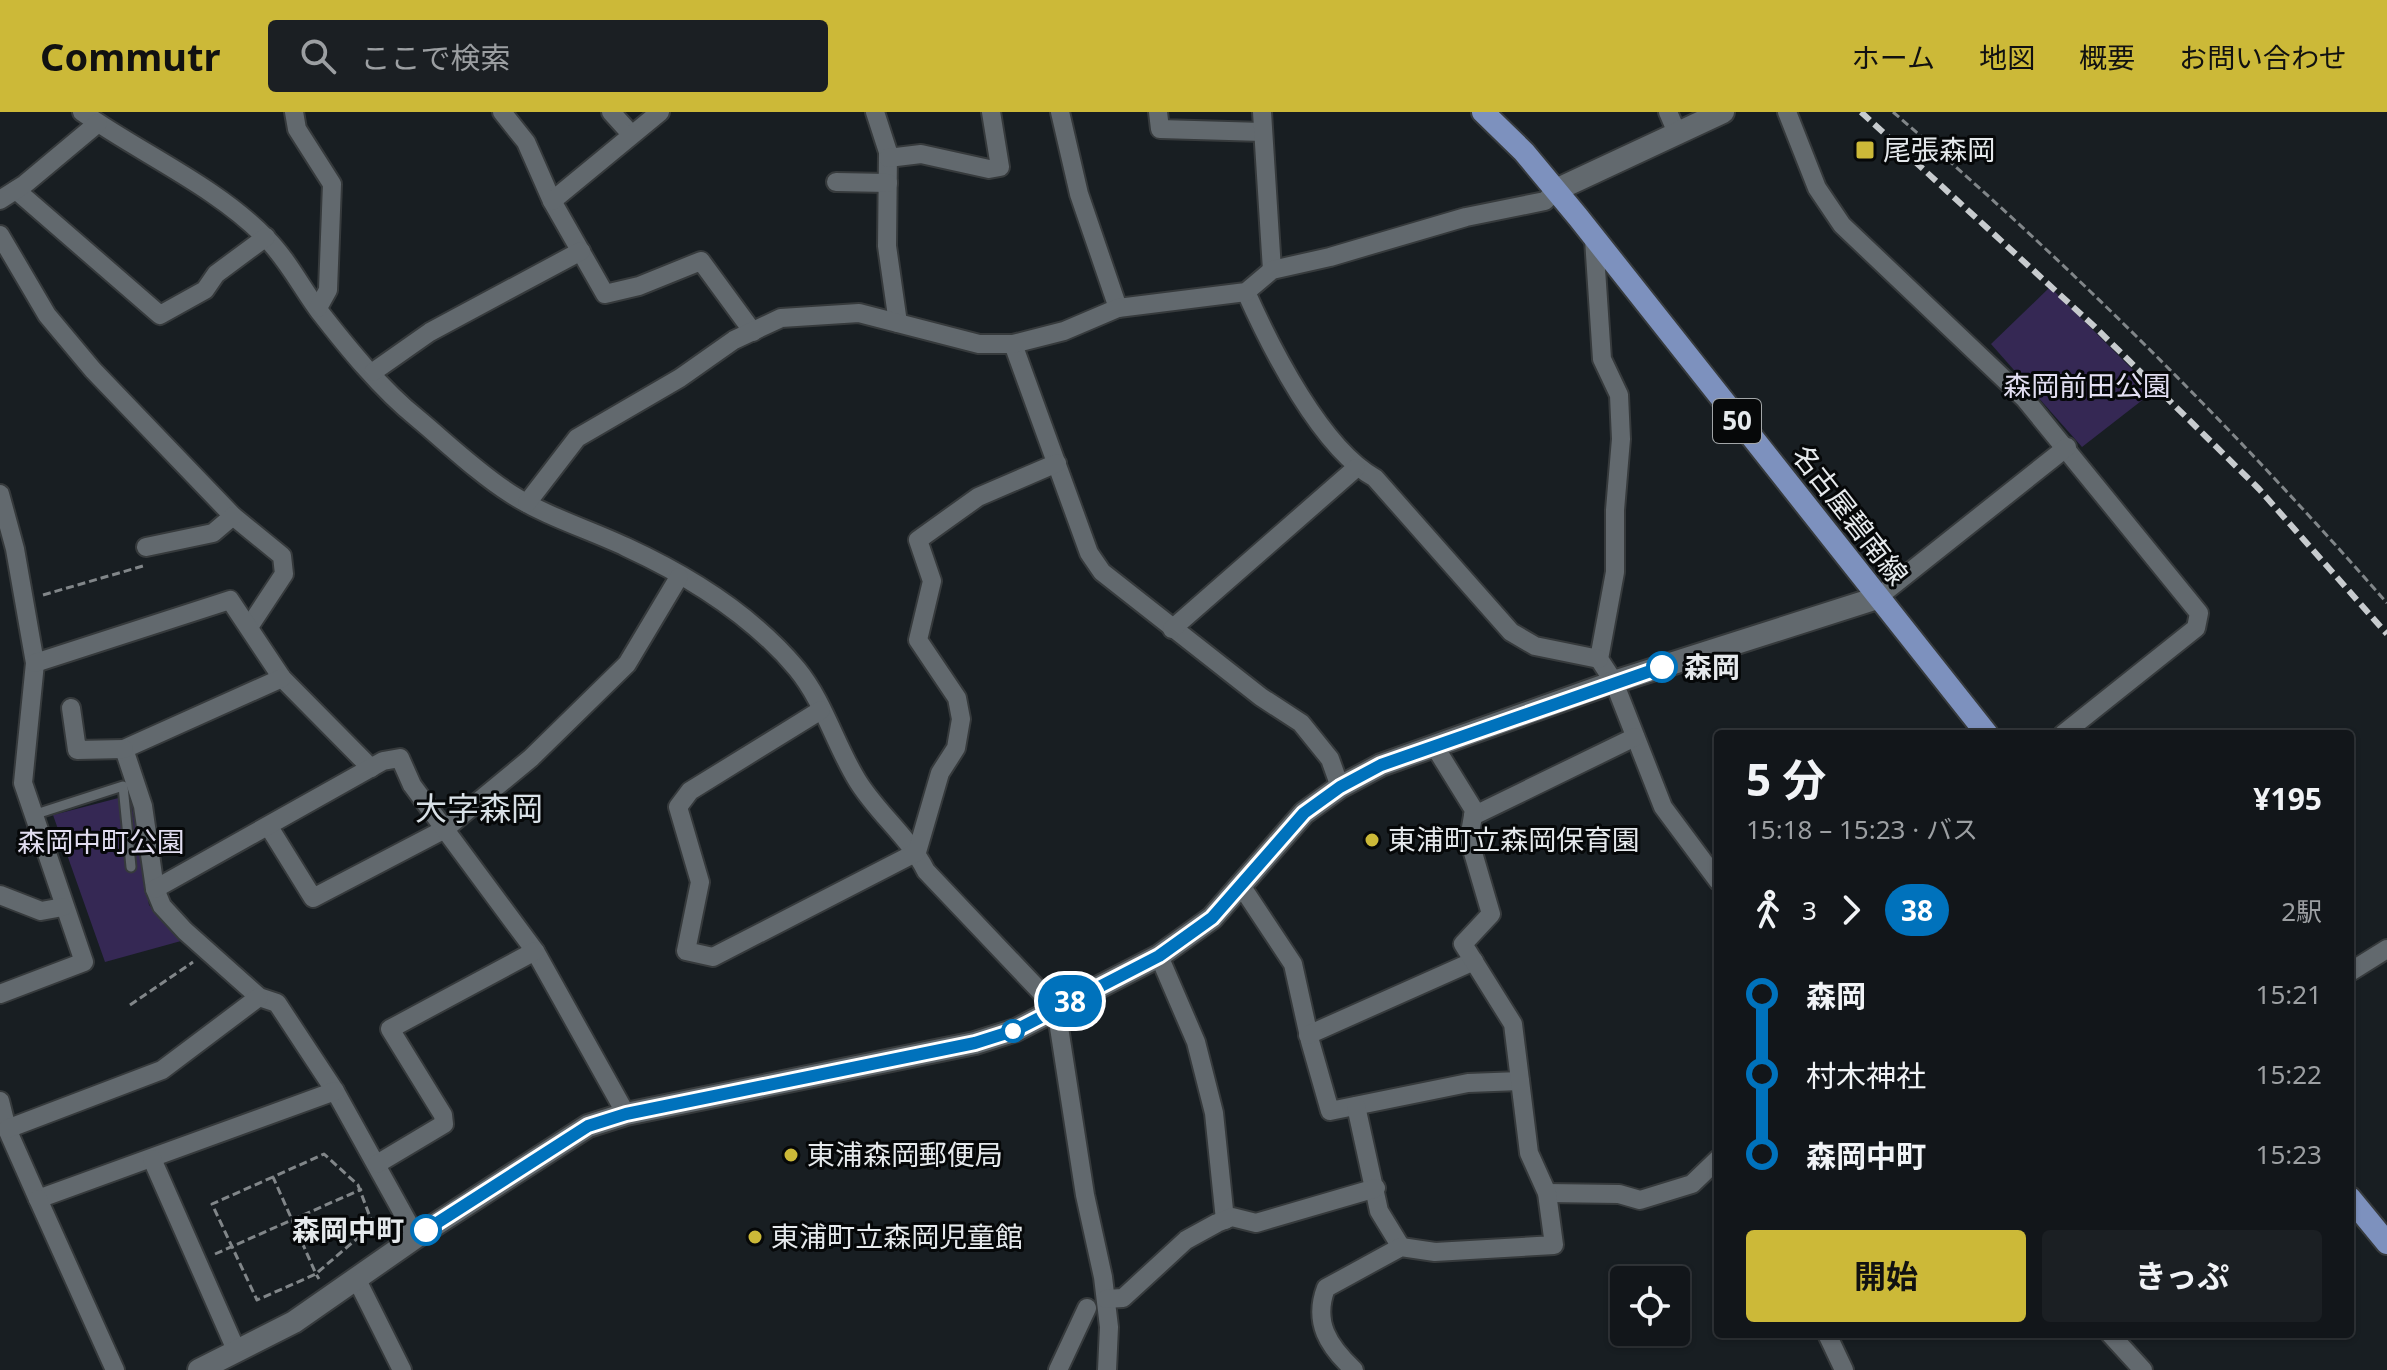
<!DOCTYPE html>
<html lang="ja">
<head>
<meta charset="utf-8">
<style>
	body { margin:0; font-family:"Noto Sans","Noto Sans JP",sans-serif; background:#1b1f23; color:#f1f3f6; height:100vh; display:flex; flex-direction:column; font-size:30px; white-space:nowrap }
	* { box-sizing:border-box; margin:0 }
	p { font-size:26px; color:#9c9fa2 }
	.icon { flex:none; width:44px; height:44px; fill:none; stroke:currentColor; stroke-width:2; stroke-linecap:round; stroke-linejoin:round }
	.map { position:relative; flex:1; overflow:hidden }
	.side { position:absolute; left:1714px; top:618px; width:640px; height:608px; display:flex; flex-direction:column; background:#12161a; border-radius:8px; box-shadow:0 2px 6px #0004,0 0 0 2px #313539 }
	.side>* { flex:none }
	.badge { padding:0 16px; border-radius:26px; font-size:28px; line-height:52px }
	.buttons { position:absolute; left:1610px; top:1154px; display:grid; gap:16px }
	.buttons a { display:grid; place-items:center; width:80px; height:80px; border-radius:8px; background:#12161a; box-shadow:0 2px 6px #0004,0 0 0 2px #313539; font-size:40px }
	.map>.badge { position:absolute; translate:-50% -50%; box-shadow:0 0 0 4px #fff }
	.legs { display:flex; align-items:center; gap:12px; height:88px; padding:0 32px; font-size:26px }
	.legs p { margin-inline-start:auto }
	.summary { display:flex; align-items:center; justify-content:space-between; height:136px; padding:0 32px }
	h1 { font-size:44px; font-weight:700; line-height:60px }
	.primary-button { display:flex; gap:16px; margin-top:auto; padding:16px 32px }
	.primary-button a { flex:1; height:92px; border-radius:8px; background:#ccb938; color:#111; font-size:32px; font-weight:700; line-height:92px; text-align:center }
	.primary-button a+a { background:#1b1f23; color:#f1f3f6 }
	ul { padding:0 32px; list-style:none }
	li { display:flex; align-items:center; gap:28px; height:80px; font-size:30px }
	li i { display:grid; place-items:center; width:12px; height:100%; margin:0 10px; background:currentColor }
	li i::after { content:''; width:20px; height:20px; margin:-10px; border:6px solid; border-radius:50%; background:#12161a }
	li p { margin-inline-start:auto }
	li:first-child i { background:linear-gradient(#0000 50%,currentColor 0) }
	li:last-child i { background:linear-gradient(currentColor 50%,#0000 0) }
	header { display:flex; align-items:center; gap:48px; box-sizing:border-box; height:112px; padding:0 40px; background:#ccb938; color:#111 }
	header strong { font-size:38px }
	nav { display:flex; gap:44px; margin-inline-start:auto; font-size:28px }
	.search { width:560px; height:72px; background:#1b1f23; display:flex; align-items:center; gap:20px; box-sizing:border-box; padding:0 28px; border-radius:8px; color:#9c9fa2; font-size:30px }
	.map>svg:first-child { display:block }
	.green { fill:#352854 }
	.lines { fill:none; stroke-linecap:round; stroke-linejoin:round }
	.service-casing { stroke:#363a3c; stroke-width:13 }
	.minor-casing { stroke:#363a3c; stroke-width:22 }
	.tertiary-casing { stroke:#363a3c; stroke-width:26 }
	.primary-casing { stroke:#363a3c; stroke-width:26 }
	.path { stroke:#818689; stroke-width:3; stroke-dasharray:8 4; stroke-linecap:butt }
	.service { stroke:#62696e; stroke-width:9 }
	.minor { stroke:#62696e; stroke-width:18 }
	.tertiary { stroke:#62696e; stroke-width:22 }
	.primary { stroke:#7d91be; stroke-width:22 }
	.rail { stroke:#c7cbce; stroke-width:6; stroke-dasharray:12 6; stroke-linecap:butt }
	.line-1-casing { stroke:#fff; stroke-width:18 }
	.line-1 { stroke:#0072bc; stroke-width:12 }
	.poi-dot { fill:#ccb938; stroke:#060809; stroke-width:3 }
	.stop-1-dot { fill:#fff; stroke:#0072bc; stroke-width:4 }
	.labels { text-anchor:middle; stroke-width:6; stroke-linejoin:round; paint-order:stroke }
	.shield { fill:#060809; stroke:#a2a6a8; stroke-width:2 }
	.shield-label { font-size:26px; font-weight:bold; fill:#e5e9ec }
	.poi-label { font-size:28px; fill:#e5e9ec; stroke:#060809; text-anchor:start }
	.park-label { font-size:28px; fill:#e1ddf0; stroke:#060809 }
	.street-label { font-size:28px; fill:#e5e9ec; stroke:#060809 }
	.stop-label { font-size:28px; font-weight:bold; fill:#e5e9ec; stroke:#060809; text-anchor:start }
	.quarter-label { font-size:32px; fill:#d8e0e6; stroke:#060809 }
</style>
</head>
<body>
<header>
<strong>Commutr</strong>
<div class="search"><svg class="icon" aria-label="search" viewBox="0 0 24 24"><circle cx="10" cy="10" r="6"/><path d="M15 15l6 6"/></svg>ここで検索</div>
<nav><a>ホーム</a><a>地図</a><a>概要</a><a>お問い合わせ</a></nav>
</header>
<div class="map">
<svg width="2387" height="1258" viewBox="0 0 2387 1258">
	<rect width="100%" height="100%" fill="#181e22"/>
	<g class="green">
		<polygon points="2050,175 2154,279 2082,335 1991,232"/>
		<polygon points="130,683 149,793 181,829 105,850 53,703"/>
	</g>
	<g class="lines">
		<g class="service-casing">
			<polyline id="service" points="33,703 123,674 131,755"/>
		</g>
		<g class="minor-casing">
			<g id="minor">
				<path d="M 82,0 C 140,41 217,75 266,126 C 288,148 301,175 319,199 C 347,235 381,277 417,306 C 447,331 478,361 511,382 C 547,405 588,417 626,435 C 689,464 752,503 797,557 C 824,590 835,632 857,668 C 877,701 909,725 926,759 L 1056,896 L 1085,1083 L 1103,1165 L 1109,1215 L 1107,1258"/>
				<polyline points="294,0 297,17 332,72 328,178 318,196"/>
				<polyline points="502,0 526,30 552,89 605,182 639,174 701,149 753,220"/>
				<polyline points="611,0 630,21"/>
				<polyline points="875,0 888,40 887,134 898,211"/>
				<polyline points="1060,0 1079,82 1118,196"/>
				<polyline points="1158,0 1160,17 1263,20"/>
				<polyline points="1262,0 1272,158"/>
				<polyline points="1668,0 1677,21"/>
				<polyline points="1787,0 1817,76 1842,113 2025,287 2199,501 2196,516 2063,622"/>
				<polyline points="888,46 921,42 989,57 1000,55 991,0"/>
				<polyline points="836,70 888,71"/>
				<polyline points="16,78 160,203 205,178 216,162 266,125"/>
				<polyline points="0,88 25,72 98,11"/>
				<polyline points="552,89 660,0"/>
				<polyline points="0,123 47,203 93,258 233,404 282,444 284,462 249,515"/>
				<polyline points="1594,127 1602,247 1619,283 1621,327 1615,398 1615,460 1599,547 1614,570 1663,695 1718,769"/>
				<path d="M 1246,180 C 1271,236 1321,336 1375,366 L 1511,520 L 1535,534 L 1599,547"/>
				<polyline points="1013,232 1089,441 1102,460 1261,585 1301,611 1330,647 1340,675"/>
				<polyline points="373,260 430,220 581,139"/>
				<polyline points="0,382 15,437 35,551 23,671 84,850 0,882"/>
				<polyline points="527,391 577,326 680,266 734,228 781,206 859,201 979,232 1013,232 1064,219 1118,196 1246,180 1272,158 1330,145 1466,105 1545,89 1556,78"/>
				<polyline points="146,435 213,421 233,404"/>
				<polyline points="1877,486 2067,335"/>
				<polyline points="1172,517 1356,356"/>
				<polyline points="35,551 230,488 282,566 371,656"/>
				<polyline points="282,566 124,637 143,694 155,777 162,794 185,819 259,885 277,891 335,979 416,1125"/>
				<polyline points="71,596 77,638 124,637"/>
				<polyline points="821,598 690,679 678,695 700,770 686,839 713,845 917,740 940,661 956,636 961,607 957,586 918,528 932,469 918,428 978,385 1057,351"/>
				<polyline points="1473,704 1635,625"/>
				<polyline points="269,715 313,786 445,717 531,646 627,552 679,465"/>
				<polyline points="1240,772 1293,852 1310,929 1330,999 1468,971 1520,969"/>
				<polyline points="155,777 383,649 400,646 412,673 535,839 626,1002"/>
				<polyline points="0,783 41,799 63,795"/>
				<polyline points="1159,844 1196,930 1214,1001 1225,1108"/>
				<polyline points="2350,860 2387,837"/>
				<polyline points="1308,923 1474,849"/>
				<polyline points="0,989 7,1017 38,1087 335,979"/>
				<polyline points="1356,994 1379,1099 1401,1135"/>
				<polyline points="7,1017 162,958 259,885"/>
				<polyline points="152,1047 237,1240"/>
				<polyline points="377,1052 444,1012 443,1003 390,917 535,839"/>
				<polyline points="1547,1081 1619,1082 1640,1088 1692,1072 1718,1047"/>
				<polyline points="38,1087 115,1258"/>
				<polyline points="357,1168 402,1258"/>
				<polyline points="1106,1187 1123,1186 1186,1128 1217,1111 1232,1105 1256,1111 1376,1076"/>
				<polyline points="1827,1222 1844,1258"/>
				<polyline points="2110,1222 2143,1258"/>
				<polyline points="1058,1258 1087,1196"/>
				<path d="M 1354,1258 C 1328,1234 1313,1210 1326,1176 L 1401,1135 L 1435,1140 L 1554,1133 L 1547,1081 L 1529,1041 L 1513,912 L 1463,832 L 1491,802 L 1469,727 L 1474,698 L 1435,635"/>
			</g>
		</g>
		<g class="tertiary-casing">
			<g id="tertiary">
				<polyline points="1556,78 1723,0"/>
				<polyline points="199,1258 294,1210 416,1125 588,1014 626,1002 975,931 1016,918 1159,844 1212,806 1304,701 1340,675 1381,653 1614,570 1877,486"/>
			</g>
		</g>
		<g class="primary-casing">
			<g id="primary">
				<polyline points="1483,0 1524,40 1578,105 1987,622"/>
				<polyline points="2350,1086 2387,1131"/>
			</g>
		</g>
		<g class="path">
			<path d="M 1893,0 C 2069,151 2234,316 2387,491"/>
			<polyline points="43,483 143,454"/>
			<polyline points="130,893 193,850"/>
			<polyline points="273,1065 212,1092 257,1188 316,1162 318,1160 373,1113 358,1073 324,1042 273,1065 316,1162 319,1167"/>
			<polyline points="215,1142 362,1077"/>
		</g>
		<use href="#service" class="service"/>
		<use href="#minor" class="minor"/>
		<use href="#tertiary" class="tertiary"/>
		<use href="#primary" class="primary"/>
		<polyline class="rail" points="1861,0 2095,215 2259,377 2387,522"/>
	</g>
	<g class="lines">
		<g class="line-1-casing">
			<polyline id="line-1" points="426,1118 588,1014 626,1002 975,931 1016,918 1159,844 1212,806 1304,701 1340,675 1381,653 1662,555"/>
		</g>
		<use href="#line-1" class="line-1"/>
	</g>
	<g class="poi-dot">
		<rect x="1855" y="28" width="20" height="20" rx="4"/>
		<circle cx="1372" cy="728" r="8"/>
		<circle cx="791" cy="1043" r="8"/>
		<circle cx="755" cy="1125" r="8"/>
	</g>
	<g class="stop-1-dot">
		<circle cx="1662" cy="555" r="14"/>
		<circle cx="1013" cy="919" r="10"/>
		<circle cx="426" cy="1118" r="14"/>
	</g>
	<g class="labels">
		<rect class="shield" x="1713" y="287" width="48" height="44" rx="6"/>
		<g class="shield-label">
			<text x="1737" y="318">50</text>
		</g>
		<g class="poi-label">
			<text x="1883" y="48">尾張森岡</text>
			<text x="1388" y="738">東浦町立森岡保育園</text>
			<text x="807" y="1053">東浦森岡郵便局</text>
			<text x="771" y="1135">東浦町立森岡児童館</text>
		</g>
		<g class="park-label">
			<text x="2087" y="284">森岡前田公園</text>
			<text x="101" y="740">森岡中町公園</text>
		</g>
		<g class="street-label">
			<text transform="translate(1850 403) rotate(52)" y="10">名古屋碧南線</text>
		</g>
		<g class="stop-label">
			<text x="1684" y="565">森岡</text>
			<text x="404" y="1128" text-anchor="end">森岡中町</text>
		</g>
		<g class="quarter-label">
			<text x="479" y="708">大字森岡</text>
		</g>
	</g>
</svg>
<div class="buttons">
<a><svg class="icon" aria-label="locate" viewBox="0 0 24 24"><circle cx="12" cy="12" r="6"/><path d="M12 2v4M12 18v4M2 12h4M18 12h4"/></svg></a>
</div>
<b class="badge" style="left:1070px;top:889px;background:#0072bc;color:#fff">38</b>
<section class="side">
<div class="summary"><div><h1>5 分</h1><p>15:18 – 15:23 · バス</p></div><b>¥195</b></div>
<div class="legs"><svg class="icon" aria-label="walk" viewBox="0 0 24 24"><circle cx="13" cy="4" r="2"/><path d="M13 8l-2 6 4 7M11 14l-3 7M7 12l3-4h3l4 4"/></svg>3<svg class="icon" aria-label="forward" viewBox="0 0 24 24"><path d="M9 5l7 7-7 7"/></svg><b class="badge" style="background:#0072bc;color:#fff">38</b><p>2駅</p></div>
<ul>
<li><i style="color:#0072bc"></i><b>森岡</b><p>15:21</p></li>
<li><i style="color:#0072bc"></i><span>村木神社</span><p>15:22</p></li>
<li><i style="color:#0072bc"></i><b>森岡中町</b><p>15:23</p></li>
</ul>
<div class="primary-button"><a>開始</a><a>きっぷ</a></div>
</section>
</div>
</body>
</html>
